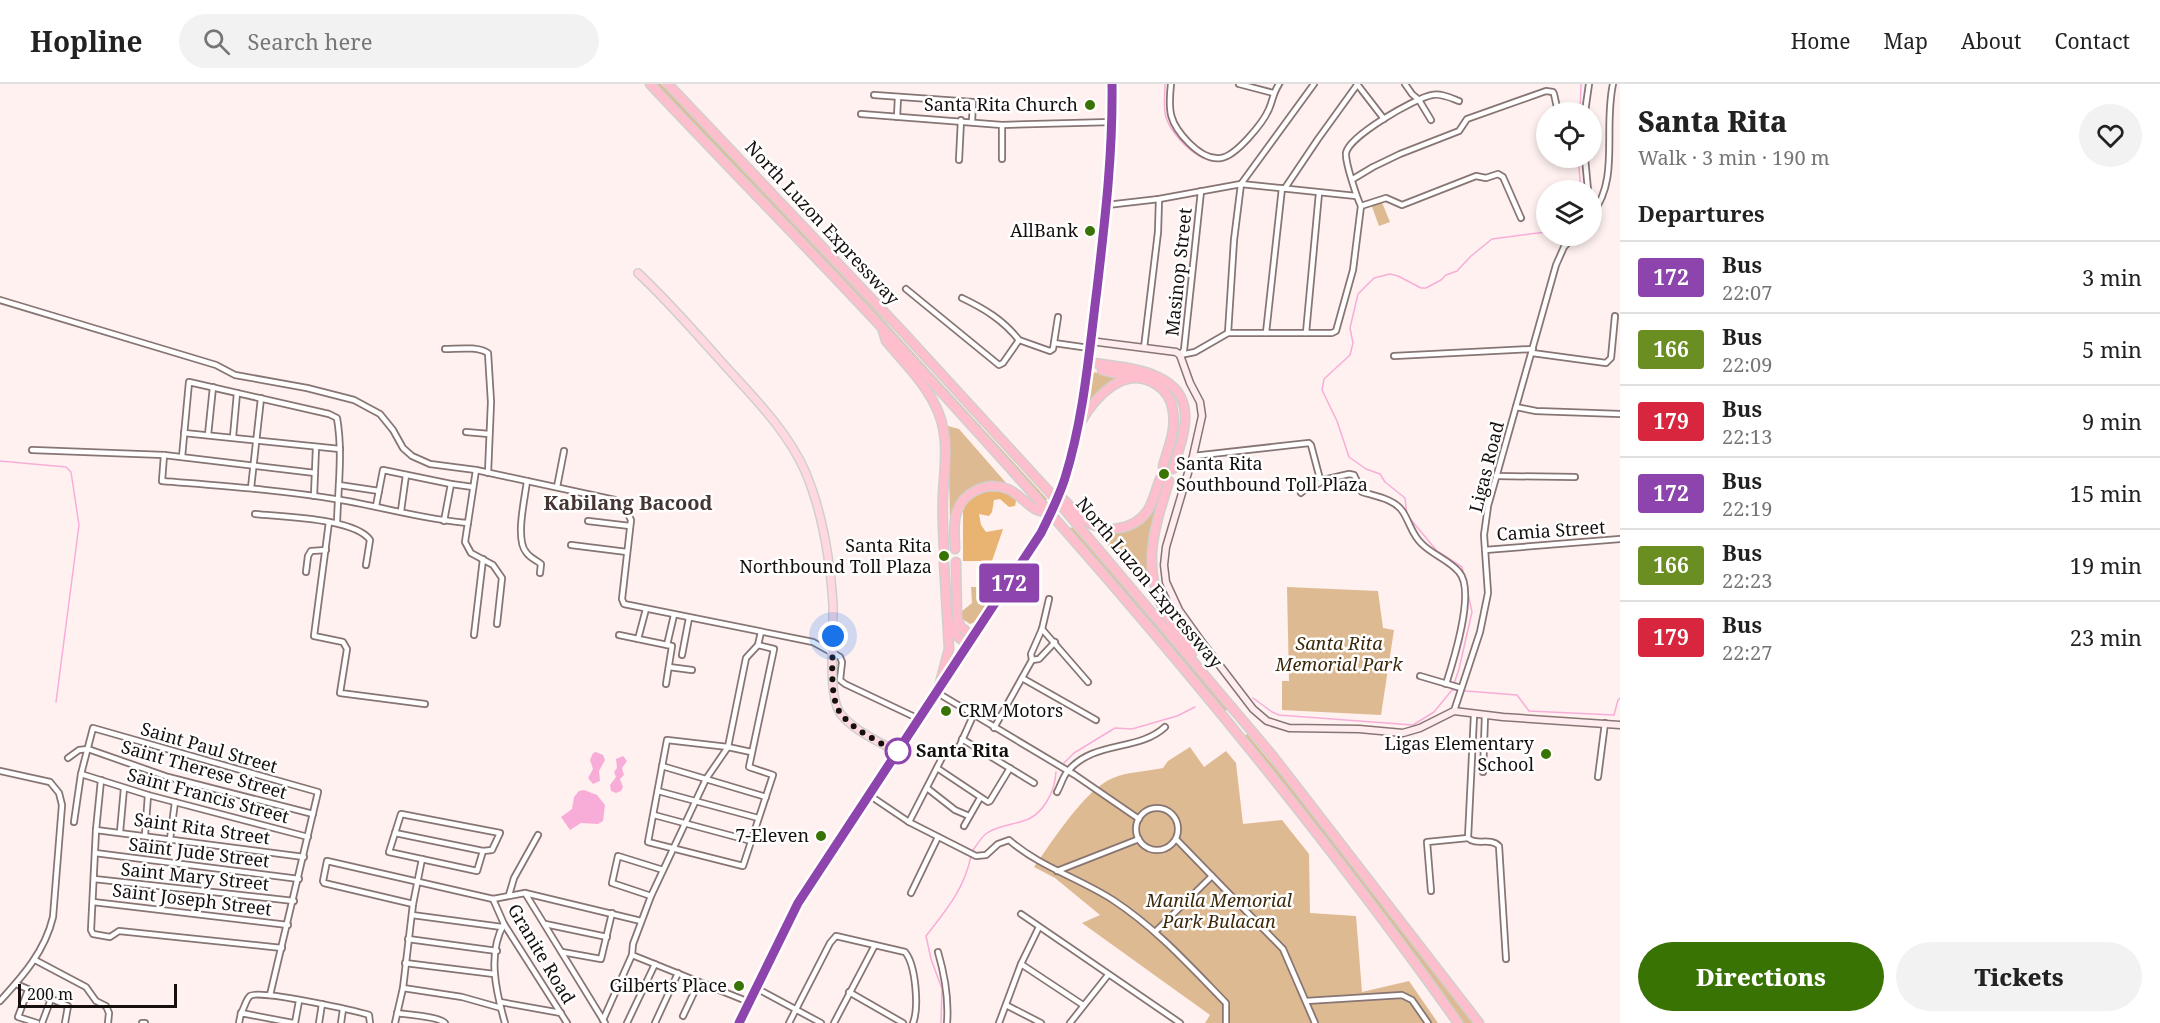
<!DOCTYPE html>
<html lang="en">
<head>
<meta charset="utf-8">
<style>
	body { margin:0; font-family:"Noto Serif",serif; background:#f2f2f2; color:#222; height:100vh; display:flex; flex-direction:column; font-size:22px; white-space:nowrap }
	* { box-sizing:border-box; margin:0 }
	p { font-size:20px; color:#767676 }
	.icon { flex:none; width:33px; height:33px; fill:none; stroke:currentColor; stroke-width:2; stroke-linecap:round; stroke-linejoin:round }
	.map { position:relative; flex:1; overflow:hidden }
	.details { display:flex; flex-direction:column; background:#fff; width:540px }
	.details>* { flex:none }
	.badge { padding:0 12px; border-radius:4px; font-size:21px; line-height:39px }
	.controls { position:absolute; left:1536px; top:18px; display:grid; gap:12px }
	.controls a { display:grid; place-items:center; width:66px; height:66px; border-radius:50%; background:#fff; box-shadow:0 3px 9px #0003; font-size:30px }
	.scale { position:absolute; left:18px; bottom:15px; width:159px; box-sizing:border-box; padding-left:6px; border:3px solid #150f0e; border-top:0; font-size:16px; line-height:21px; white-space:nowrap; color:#150f0e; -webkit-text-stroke:4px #fff; paint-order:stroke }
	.you { position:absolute; width:30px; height:30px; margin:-15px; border:4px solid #fff; border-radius:50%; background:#1a73e8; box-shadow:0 0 0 9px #1a73e833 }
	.map>.badge { position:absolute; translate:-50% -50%; box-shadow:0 0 0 3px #fff }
	h2 { padding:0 18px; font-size:22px; line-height:54px }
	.round { display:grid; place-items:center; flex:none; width:63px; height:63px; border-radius:32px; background:#f2f2f2 }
	.head { display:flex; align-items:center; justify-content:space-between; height:102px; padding:0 18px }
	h1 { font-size:28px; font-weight:800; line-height:45px }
	.cta { display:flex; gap:12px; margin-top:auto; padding:12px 18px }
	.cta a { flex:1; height:69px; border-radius:36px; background:#397303; color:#fff; font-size:24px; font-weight:800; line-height:69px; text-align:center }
	.cta a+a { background:#f2f2f2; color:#222 }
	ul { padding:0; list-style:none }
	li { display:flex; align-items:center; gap:18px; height:72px; padding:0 18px; border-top:2px solid #e0e0e0 }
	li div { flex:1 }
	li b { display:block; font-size:22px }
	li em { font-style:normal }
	li .badge { min-width:66px; font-weight:700; text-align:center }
	header { display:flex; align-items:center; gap:36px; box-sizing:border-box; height:84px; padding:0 30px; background:#fff; border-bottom:2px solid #e0e0e0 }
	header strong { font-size:28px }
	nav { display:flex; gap:33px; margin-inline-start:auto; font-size:21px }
	.search { width:420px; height:54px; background:#f2f2f2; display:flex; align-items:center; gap:15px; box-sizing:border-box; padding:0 21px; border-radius:33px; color:#767676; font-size:22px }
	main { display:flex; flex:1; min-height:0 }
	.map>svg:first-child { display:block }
	.green { fill:#deba92 }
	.forest { fill:#e9b372 }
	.water { fill:#f8add9 }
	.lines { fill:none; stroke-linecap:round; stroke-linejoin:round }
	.stream { stroke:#f8add9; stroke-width:1.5 }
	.street-casing { stroke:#877573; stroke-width:8 }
	.secondary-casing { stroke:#877573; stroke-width:9 }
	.primary-casing { stroke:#d0cfcf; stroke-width:10 }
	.highway-casing { stroke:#d0cfcf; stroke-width:11 }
	.street { stroke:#fff; stroke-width:4.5 }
	.secondary { stroke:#ffecef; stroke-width:6 }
	.primary { stroke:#ffd8e0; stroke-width:7 }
	.highway { stroke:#ffbecb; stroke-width:8 }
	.highway-bridge-casing { stroke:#d0cfcf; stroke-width:11; stroke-linecap:butt }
	.highway-bridge { stroke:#ffbecb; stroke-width:8 }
	.line-casing { stroke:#fff; stroke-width:14 }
	.line { stroke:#8e44ad; stroke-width:9 }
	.walk { stroke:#150f0e; stroke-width:6; stroke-dasharray:0 10.8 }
	.poi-dot { fill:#397303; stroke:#fff; stroke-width:2 }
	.stop-dot { fill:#fff; stroke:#8e44ad; stroke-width:3 }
	.labels { text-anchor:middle; stroke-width:5; stroke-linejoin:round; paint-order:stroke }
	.poi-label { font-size:18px; fill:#150f0e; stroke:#fff; text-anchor:end }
	.street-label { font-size:18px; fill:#150f0e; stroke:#fff }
	.park-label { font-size:18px; font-style:italic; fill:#3d2709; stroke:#fff }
	.stop-label { font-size:18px; font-weight:bold; fill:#150f0e; stroke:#fff; text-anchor:start }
	.neighbourhood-label { font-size:20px; font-weight:bold; fill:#443533; stroke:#fff }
</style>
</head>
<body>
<header>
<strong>Hopline</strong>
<div class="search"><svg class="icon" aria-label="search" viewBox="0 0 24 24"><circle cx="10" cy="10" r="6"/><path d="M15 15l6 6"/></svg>Search here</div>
<nav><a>Home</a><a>Map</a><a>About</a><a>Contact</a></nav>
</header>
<main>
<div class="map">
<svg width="1620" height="939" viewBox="0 0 1620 939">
	<rect width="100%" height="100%" fill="#fef1f0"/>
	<g class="green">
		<polygon points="652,0 661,0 868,219 1047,415 1045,420"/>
		<polygon points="1381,116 1390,138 1379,142 1371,120"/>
		<polygon points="1093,288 1122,294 1089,322"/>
		<path d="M 948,342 L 959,345 L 1007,400 C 976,400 958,404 950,437 Z"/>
		<polygon points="1158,415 1150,456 1151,498 1146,503 1142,502 1094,445 1108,448 1151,428"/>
		<polygon points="1072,443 1228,625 1223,629 1069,445"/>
		<polygon points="971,503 981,503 981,511 986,525 980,536 970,540 961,534 961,528 972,519"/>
		<polygon points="1287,503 1378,507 1383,544 1394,546 1381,631 1282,626 1282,597 1289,597"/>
		<polygon points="1247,650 1346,769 1474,939 1463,939 1421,882 1243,653"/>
		<path d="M 1190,663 L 1204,683 L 1226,667 L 1236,679 L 1243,740 L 1282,736 L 1309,770 L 1310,829 L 1356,832 L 1362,908 L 1409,897 L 1438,939 L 1205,939 L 1210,931 L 1082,839 L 1100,831 L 1055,794 L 1034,783 C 1052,758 1085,705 1113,694 C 1126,688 1149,687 1163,684 L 1168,677 Z"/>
	</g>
	<polygon class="forest" points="986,407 1005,408 1014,412 1016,417 1015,422 1009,423 1000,415 994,416 992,428 989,432 979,430 981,441 986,448 1003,445 992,477 963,477 963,427 968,416"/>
	<g class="water">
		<polygon points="596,668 603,671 605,676 599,687 600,697 593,700 588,694 593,685 590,676 593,669"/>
		<polygon points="623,672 627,677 622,684 624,691 620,695 623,703 621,707 616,709 611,707 610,701 616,693 614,688 617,684 616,675"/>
		<polygon points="584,706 597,711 605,721 603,737 598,740 581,739 570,746 561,733 572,725 574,713 579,707"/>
	</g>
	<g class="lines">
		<g class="stream">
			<path d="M 1165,0 C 1165,10 1163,24 1166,33 C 1172,54 1209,91 1230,72"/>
			<polyline points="1275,15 1283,0"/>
			<polyline points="1580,28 1581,0"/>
			<polyline points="1578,74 1581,106"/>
			<polyline points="0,377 66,383 71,388 79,441 56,618"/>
			<polyline points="1465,495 1462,483 1437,467 1407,431 1405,414 1385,398 1380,390 1366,385 1349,373 1337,337 1322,306 1324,295 1350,271 1353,259 1350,244 1358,210 1374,194 1390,190 1398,192 1421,204 1426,204 1441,196 1446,191 1457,187 1471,172 1492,155 1546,148"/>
			<polyline points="1453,606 1517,611 1529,627 1614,631 1618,616 1620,614"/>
			<polyline points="1253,614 1272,628 1279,631 1413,641 1434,628 1452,606 1459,585 1472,528 1466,500"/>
			<polyline points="1064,679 1074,669 1115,644 1132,645 1177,632 1195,623"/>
			<path d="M 972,768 C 976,762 981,753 987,749 C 998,742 1011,741 1023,737 C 1043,732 1055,707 1056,688"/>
			<path d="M 941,939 L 942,905 L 931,875 L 926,852 C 946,826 964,806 971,772"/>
		</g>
		<g class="street-casing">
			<g id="street">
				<path d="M 1171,0 C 1168,27 1169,39 1189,59 C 1197,67 1208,76 1221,74 C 1236,72 1263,39 1269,25 C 1273,16 1273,9 1279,0"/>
				<polyline points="1239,0 1273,9"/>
				<polyline points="1357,0 1384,35"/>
				<polyline points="1405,0 1412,10 1419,16 1431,36"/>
				<polyline points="874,11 973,18 972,37"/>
				<polyline points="1585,28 1589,0"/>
				<polyline points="861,30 1002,41 1112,38"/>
				<polyline points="897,33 898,13"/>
				<polyline points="1585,74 1588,106"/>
				<polyline points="1002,75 1002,41"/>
				<polyline points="959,76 961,36"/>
				<polyline points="1353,95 1373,83 1400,70 1459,47 1467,35 1546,7 1553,8 1554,10 1558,28"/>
				<polyline points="1285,104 1318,55 1357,1"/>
				<polyline points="1107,121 1159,115 1241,100 1356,112"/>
				<polyline points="1361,122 1386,114 1402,121 1476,92 1486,94 1498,90 1503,93 1521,134"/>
				<path d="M 1592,130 C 1620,95 1603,46 1613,0"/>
				<polyline points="906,205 999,281 1003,279 1019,256 1050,267 1053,265 1058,233"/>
				<path d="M 962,214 C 985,225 1003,236 1019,256"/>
				<polyline points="0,216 216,281 235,291 307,304 354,316 380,330 393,346 403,364 412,372 430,380 476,386 615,416 625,424 631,436 622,515 624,520 813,558 840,573 842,578 840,596 845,600 919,635"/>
				<polyline points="1228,249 1234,156 1241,100 1314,0"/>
				<polyline points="1266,249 1282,104"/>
				<polyline points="1306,249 1319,109"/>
				<polyline points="1054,259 1089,264"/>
				<polyline points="1144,264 1158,148 1159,115"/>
				<path d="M 445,265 C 458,265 477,262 488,269 L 491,318 L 488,389"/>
				<polyline points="1532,269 1606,279 1611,274 1615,232"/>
				<path d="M 1180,271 L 1195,268 L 1228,249 L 1332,249 L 1336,247 L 1353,186 L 1361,122 C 1357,114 1345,78 1346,69 C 1349,52 1415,14 1432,11 C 1441,9 1451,14 1459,17"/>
				<polyline points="1180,271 1184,266 1201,107"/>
				<polyline points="1394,272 1533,265"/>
				<polyline points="1516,323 1536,327 1620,330"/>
				<polyline points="466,348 489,350"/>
				<polyline points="184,349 340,365"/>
				<polyline points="208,351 213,303"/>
				<polyline points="233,353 237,309"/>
				<polyline points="32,366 164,371 315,389"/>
				<path d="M 164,371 L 162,397 C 222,402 282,406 341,416 C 383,423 425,436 468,439"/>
				<path d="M 1193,372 L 1309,359 L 1311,361 L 1320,395 L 1323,396 L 1349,390 L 1354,391 L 1362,408 C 1375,412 1395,415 1403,428 C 1410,439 1412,451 1422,460 C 1433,471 1449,476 1459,488 C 1476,507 1453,578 1446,600"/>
				<path d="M 182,373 L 189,298 L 329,330 L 337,334 C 343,369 338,403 337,439"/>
				<polyline points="476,386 465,458 471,469 493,481 502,494 497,540"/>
				<polyline points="1496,392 1575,393"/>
				<path d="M 527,397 C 525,414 515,455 526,468 C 530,474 536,476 541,480 L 540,489"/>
				<polyline points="339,401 379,407"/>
				<polyline points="557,403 564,367"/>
				<polyline points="251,404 261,314"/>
				<path d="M 1301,409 C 1308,402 1317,403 1323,396"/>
				<polyline points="314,412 316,363"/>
				<polyline points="376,422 383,386 451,400 473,403"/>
				<polyline points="401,427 406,391"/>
				<path d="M 255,430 C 281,433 355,434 370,456 L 366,481"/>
				<polyline points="444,437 451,400"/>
				<polyline points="588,437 630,442"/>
				<polyline points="329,438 314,552 343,558 347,565 340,609 425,620"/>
				<polyline points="571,461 627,468"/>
				<polyline points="1485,466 1620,455"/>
				<polyline points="306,488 308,472 311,467 326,466"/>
				<polyline points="1042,545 1088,598"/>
				<polyline points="474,551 483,475"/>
				<polyline points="619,551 672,562 666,600"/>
				<polyline points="638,555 646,525"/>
				<polyline points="667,561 674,531"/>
				<polyline points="682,571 689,534"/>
				<polyline points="1032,576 1039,575 1055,558"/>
				<polyline points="669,583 692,586"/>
				<polyline points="1420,592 1461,604"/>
				<polyline points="1022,594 1096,636"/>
				<polyline points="936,608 1075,691 1139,735"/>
				<polyline points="1454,627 1480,548 1488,509 1484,451 1488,422 1556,181 1564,163 1574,152"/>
				<path d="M 1474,631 L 1468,754 C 1476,762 1490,753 1499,762 L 1506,875"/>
				<polyline points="994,644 1032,576 1031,570 1042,545 1049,515"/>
				<polyline points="962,655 1034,699"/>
				<polyline points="751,668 728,663 667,656 648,758 743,782 773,691 749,683 774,565 758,561"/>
				<polyline points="68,674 79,666 88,665 168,693 313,730"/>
				<polyline points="662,682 766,713"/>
				<polyline points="937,684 988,718 990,717 1010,684"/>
				<path d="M 0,687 L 50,698 L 59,709 L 62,721 L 53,833 C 45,867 23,892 0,917"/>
				<polyline points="1483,688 1485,632"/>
				<polyline points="81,690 148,711 308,753"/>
				<polyline points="1598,693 1605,639"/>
				<polyline points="101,696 96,746 91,846 93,850 110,853 119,847 282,864"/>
				<polyline points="927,704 955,726 969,732"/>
				<polyline points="658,707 758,734"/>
				<path d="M 1057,708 C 1061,701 1063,692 1068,687 C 1094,656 1138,668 1165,643"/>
				<path d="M 869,711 L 909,738 L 976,772 L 986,771 L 998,760 L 1009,756 C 1040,783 1079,794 1113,816 C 1157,845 1190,882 1226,919 L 1226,939"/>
				<circle cx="1157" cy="745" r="21"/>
				<polygon points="401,730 500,749 492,766 483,767 477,787 389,768"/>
				<polyline points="654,731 751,757"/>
				<polyline points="74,738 81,690 93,644 318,708 270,911"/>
				<polyline points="909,738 946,666 959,663 973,632"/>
				<polyline points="964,742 980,714"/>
				<polyline points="96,746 304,773"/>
				<polyline points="120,748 124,704"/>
				<polyline points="395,749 483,767"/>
				<polyline points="145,751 148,711"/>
				<polyline points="170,755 175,718"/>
				<polyline points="1176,755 1283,865 1315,939"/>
				<polyline points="95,769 299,795"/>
				<polyline points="1057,787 1139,755"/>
				<polyline points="94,795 294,817"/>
				<polyline points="1431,807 1427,758 1468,754"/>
				<polyline points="525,809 605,939"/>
				<polyline points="911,809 938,753"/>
				<polyline points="509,811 514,794 538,751"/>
				<polyline points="651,812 612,799 618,772 663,786"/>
				<polyline points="493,815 504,840 567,939"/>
				<polyline points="93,818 288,841"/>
				<polyline points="413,820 324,799 323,797 327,777 493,815 525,809 641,837"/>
				<polyline points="1021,830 1180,939"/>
				<polyline points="412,831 502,843"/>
				<path d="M 504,840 C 487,869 496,908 505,939"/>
				<polyline points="545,840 607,853"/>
				<polyline points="1156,847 1212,792"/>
				<polyline points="408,855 497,867"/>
				<polyline points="562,868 601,875 612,829"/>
				<path d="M 938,868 C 945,892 949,914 947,939"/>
				<polyline points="632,871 749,918"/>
				<polyline points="35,876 86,903 96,917 106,922 109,929 108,939"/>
				<polyline points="405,879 494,890"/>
				<polyline points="1021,880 1083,921"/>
				<polyline points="16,900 68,922 65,939"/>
				<polyline points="403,904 462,913 501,924"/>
				<polyline points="756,904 821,939"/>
				<polyline points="28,906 18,933 37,939"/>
				<polyline points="849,908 903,939"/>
				<polyline points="1306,917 1402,911 1412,916 1428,939"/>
				<polyline points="500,918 561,929"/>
				<polyline points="1006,921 1041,939"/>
				<path d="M 241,929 C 244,925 246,915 250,912 C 258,905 351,926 366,930 L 369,931 L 370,939"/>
				<path d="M 397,929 C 408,931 438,932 445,939"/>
				<polyline points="683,932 699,898"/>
				<polyline points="603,936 632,871 633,860 651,812 706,695 728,663 746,574 758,561 761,548"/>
				<polyline points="42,939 51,915"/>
				<polyline points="142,939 145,939"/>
				<polyline points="239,939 241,929 293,939"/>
				<polyline points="295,939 299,917"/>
				<polyline points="319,939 322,920"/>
				<polyline points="341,939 343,925"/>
				<polyline points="395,939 403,904 413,820 422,775"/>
				<polyline points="627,939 655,880"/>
				<polyline points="655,939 678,889"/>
				<path d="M 789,939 L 830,859 L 836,852 L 905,868 C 916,881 919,924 913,939"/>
				<polyline points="834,939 875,861"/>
				<polyline points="999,939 1021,880 1039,843"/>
				<polyline points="1070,939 1108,891"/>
			</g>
		</g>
		<g class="secondary-casing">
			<polyline id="secondary" points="1090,257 1176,268 1180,271 1190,299 1200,318 1202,332 1193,372 1166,463 1164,481 1166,498 1179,526 1204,561 1253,625 1267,637 1289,644 1359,645 1403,649 1420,644 1454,627 1503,633 1620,641"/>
		</g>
		<g class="primary-casing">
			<path id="primary" d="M 638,189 C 667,216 693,246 719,275 C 750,310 786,344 805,387 C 823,429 830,475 833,520 C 834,546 827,609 840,629 C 853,647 881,658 900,670"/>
		</g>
		<g class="highway-casing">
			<g id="highway">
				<path d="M 650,0 C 728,83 808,164 886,248 C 1089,467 1285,695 1458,939"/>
				<polyline points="668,0 903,248 1054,413 1272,671 1479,939"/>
				<path d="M 883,247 L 886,257 C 903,277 922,296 934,319 C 950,348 945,378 943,410 C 942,428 943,447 944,465"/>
				<path d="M 1088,278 C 1121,284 1183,284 1185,330 C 1186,348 1178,368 1173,385"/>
				<polyline points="1102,286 1131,293"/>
				<path d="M 1080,339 C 1095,313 1125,279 1157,301 C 1166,307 1172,317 1173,328 C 1176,346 1168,364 1163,382"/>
				<path d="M 1064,396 C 1081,336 1088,273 1096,211 C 1105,140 1113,71 1111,0"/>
				<path d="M 1169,397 C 1155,443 1141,481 1164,527 C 1172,542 1186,554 1192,569"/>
				<path d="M 1060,415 L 1064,416 C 1071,423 1077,431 1085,436 C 1104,451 1135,446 1148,426 C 1154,416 1156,405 1160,395"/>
				<path d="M 955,465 C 955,454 953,442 956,431 C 961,409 987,396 1008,405 C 1019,410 1025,419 1035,425 C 1039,427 1044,428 1049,429"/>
				<polyline points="956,478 957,535 961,543 973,553"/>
				<polyline points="949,538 956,551 968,561"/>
				<polyline points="940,599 949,565 944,479"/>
				<polyline points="739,939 798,819 1041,449"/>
			</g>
		</g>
		<use href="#street" class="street"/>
		<use href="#secondary" class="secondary"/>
		<use href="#primary" class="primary"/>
		<use href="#highway" class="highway"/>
		<g class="highway-bridge-casing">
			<polyline id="highway-bridge" points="1041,449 1064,396"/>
		</g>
		<use href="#highway-bridge" class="highway-bridge"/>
	</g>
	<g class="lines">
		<g class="line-casing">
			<path id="line" d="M 739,939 L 798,819 L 1041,449 C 1050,431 1059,413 1065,394 C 1084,333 1089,268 1097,205 C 1105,136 1113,69 1112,0"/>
		</g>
		<use href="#line" class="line"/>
		<path class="walk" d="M 833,552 C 833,572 829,610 839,627 C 850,645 882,659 900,670 L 898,667"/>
	</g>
	<g class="poi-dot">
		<circle cx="1090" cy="21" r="6"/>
		<circle cx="1090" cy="147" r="6"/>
		<circle cx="1164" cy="390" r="6"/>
		<circle cx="944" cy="472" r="6"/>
		<circle cx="946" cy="627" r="6"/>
		<circle cx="1546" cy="670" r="6"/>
		<circle cx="821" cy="752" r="6"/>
		<circle cx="739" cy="902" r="6"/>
	</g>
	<circle class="stop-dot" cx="898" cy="667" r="12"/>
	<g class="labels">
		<g class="poi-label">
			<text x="1078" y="27">Santa Rita Church</text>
			<text x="1078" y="153">AllBank</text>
			<text x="1176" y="386" text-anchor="start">Santa Rita<tspan x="1176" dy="21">Southbound Toll Plaza</tspan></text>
			<text x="932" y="468">Santa Rita<tspan x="932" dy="21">Northbound Toll Plaza</tspan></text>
			<text x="958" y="633" text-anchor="start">CRM Motors</text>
			<text x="1534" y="666">Ligas Elementary<tspan x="1534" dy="21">School</tspan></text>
			<text x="809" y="758">7-Eleven</text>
			<text x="727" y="908">Gilberts Place</text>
		</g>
		<g class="street-label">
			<text transform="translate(822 139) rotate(47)" y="6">North Luzon Expressway</text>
			<text transform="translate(1179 188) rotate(-84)" y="6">Masinop Street</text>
			<text transform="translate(1487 383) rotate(-76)" y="6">Ligas Road</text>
			<text transform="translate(1551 447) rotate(-4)" y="6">Camia Street</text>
			<text transform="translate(1149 499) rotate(50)" y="6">North Luzon Expressway</text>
			<text transform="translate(209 664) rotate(16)" y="6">Saint Paul Street</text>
			<text transform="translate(204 686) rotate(16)" y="6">Saint Therese Street</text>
			<text transform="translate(208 712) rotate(15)" y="6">Saint Francis Street</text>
			<text transform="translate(202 745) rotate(8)" y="6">Saint Rita Street</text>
			<text transform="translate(199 769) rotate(7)" y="6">Saint Jude Street</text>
			<text transform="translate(195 793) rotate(6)" y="6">Saint Mary Street</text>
			<text transform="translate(192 816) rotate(7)" y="6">Saint Joseph Street</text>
			<text transform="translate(541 870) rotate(59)" y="6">Granite Road</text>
		</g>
		<g class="park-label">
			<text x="1339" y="566">Santa Rita<tspan x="1339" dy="21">Memorial Park</tspan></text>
			<text x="1219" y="823">Manila Memorial<tspan x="1219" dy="21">Park Bulacan</tspan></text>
		</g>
		<g class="stop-label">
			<text x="916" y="673">Santa Rita</text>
		</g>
		<g class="neighbourhood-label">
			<text x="628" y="426">Kabilang Bacood</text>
		</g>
	</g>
</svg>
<div class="controls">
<a><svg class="icon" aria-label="locate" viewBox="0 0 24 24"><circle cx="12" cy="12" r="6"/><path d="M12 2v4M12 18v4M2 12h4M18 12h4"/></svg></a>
<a><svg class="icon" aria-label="layers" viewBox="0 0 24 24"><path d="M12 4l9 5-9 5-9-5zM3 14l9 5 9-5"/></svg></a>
</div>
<div class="scale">200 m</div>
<div class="you" style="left:833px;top:552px"></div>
<b class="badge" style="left:1009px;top:499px;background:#8e44ad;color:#fff">172</b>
</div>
<section class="details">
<div class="head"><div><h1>Santa Rita</h1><p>Walk · 3 min · 190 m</p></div><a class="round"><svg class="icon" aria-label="heart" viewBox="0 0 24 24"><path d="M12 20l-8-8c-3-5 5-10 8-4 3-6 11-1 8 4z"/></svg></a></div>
<h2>Departures</h2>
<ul>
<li><span class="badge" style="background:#8e44ad;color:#fff">172</span><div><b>Bus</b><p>22:07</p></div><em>3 min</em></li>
<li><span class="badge" style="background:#6b8e23;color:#fff">166</span><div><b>Bus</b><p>22:09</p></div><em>5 min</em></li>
<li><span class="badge" style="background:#d7263d;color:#fff">179</span><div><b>Bus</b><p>22:13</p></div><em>9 min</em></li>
<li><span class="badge" style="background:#8e44ad;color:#fff">172</span><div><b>Bus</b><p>22:19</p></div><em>15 min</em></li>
<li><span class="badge" style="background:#6b8e23;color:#fff">166</span><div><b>Bus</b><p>22:23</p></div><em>19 min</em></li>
<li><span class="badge" style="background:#d7263d;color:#fff">179</span><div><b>Bus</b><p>22:27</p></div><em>23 min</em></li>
</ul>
<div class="cta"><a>Directions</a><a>Tickets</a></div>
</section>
</main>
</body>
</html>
